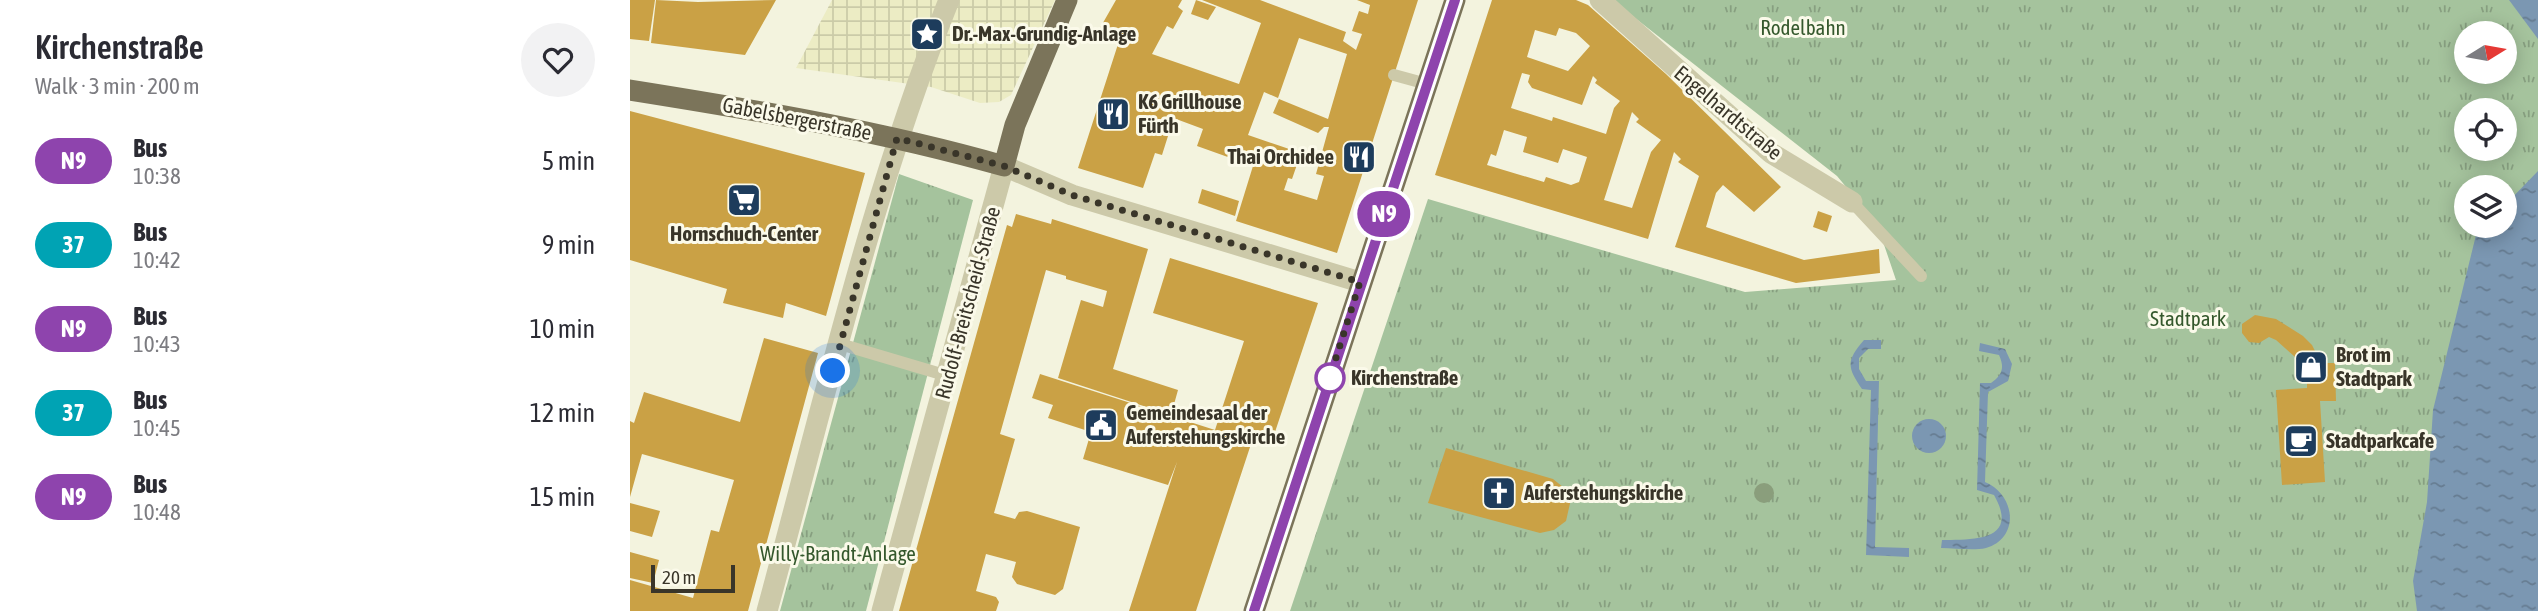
<!DOCTYPE html>
<html lang="en">
<head>
<meta charset="utf-8">
<style>
	body { margin:0; font-family:"Asap Condensed",sans-serif; background:#f2f2f3; color:#2b2b33; height:100vh; display:flex; flex-direction:column; font-size:26px; white-space:nowrap }
	* { box-sizing:border-box; margin:0 }
	p { font-size:23px; color:#7c7c81 }
	.icon { flex:none; width:38px; height:38px; fill:none; stroke:currentColor; stroke-width:2; stroke-linecap:round; stroke-linejoin:round }
	.map { position:relative; flex:1; overflow:hidden }
	.side { display:flex; flex-direction:column; background:#fff; width:630px }
	.side>* { flex:none }
	.badge { padding:0 14px; border-radius:23px; font-size:24px; line-height:46px }
	.needle { width:46px; rotate:79deg }
	.buttons { position:absolute; left:1824px; top:21px; display:grid; gap:14px }
	.buttons a { display:grid; place-items:center; width:63px; height:63px; border-radius:50%; background:#fff; box-shadow:0 4px 18px #0003; font-size:35px }
	.scale { position:absolute; left:21px; bottom:18px; width:84px; box-sizing:border-box; padding-left:7px; border:4px solid #393529; border-top:0; font-size:19px; line-height:24px; white-space:nowrap; color:#393529; -webkit-text-stroke:5px #fbfaea; paint-order:stroke }
	.you { position:absolute; width:35px; height:35px; margin:-18px; border:5px solid #fff; border-radius:50%; background:#1a73e8; box-shadow:0 0 0 10px #1a73e833 }
	.map>.badge { position:absolute; translate:-50% -50%; box-shadow:0 0 0 4px #fff }
	.round { display:grid; place-items:center; flex:none; width:74px; height:74px; border-radius:37px; background:#f2f2f3 }
	.summary { display:flex; align-items:center; justify-content:space-between; height:119px; padding:0 35px }
	h1 { font-size:33px; font-weight:600; line-height:52px }
	ul { padding:0; list-style:none }
	li { display:flex; align-items:center; gap:21px; height:84px; padding:0 35px }
	li div { flex:1 }
	li b { display:block; font-size:26px }
	li em { font-style:normal }
	li .badge { min-width:77px; font-weight:700; text-align:center }
	main { display:flex; flex:1; min-height:0 }
	.map>svg:first-child { display:block }
	.park { fill:url(#park-tufts); fill-rule:evenodd }
	.plaza { fill:url(#plaza-grid) }
	.water { fill:url(#water-ripples) }
	.building { fill:#caa145; fill-rule:evenodd }
	.lines { fill:none; stroke-linecap:round; stroke-linejoin:round }
	.lane { stroke:#ccc9a9; stroke-width:12 }
	.street { stroke:#ccc9a9; stroke-width:21 }
	.primary { stroke:#7b745a; stroke-width:21 }
	.tree { fill:#8a9e7c }
	.line-casing { stroke:#fff; stroke-width:16 }
	.line { stroke:#8e44ad; stroke-width:10 }
	.walk { stroke:#393529; stroke-width:7; stroke-dasharray:0 12.6 }
	.stop-dot { fill:#fff; stroke:#8e44ad; stroke-width:3.5 }
	.labels { text-anchor:middle; stroke-width:6; stroke-linejoin:round; paint-order:stroke }
	.park-label { font-size:21px; fill:#34582c; stroke:#fbfaea }
	.poi-label { font-size:21px; font-weight:bold; fill:#393529; stroke:#fbfaea; text-anchor:start }
	.street-label { font-size:21px; fill:#393529; stroke:#fbfaea }
	.stop-label { font-size:21px; font-weight:bold; fill:#393529; stroke:#fbfaea; text-anchor:start }
</style>
</head>
<body>
<main>
<section class="side">
<div class="summary"><div><h1>Kirchenstraße</h1><p>Walk · 3 min · 200 m</p></div><a class="round"><svg class="icon" aria-label="heart" viewBox="0 0 24 24"><path d="M12 20l-8-8c-3-5 5-10 8-4 3-6 11-1 8 4z"/></svg></a></div>
<ul>
<li><span class="badge" style="background:#8e44ad;color:#fff">N9</span><div><b>Bus</b><p>10:38</p></div><em>5 min</em></li>
<li><span class="badge" style="background:#00a3b4;color:#fff">37</span><div><b>Bus</b><p>10:42</p></div><em>9 min</em></li>
<li><span class="badge" style="background:#8e44ad;color:#fff">N9</span><div><b>Bus</b><p>10:43</p></div><em>10 min</em></li>
<li><span class="badge" style="background:#00a3b4;color:#fff">37</span><div><b>Bus</b><p>10:45</p></div><em>12 min</em></li>
<li><span class="badge" style="background:#8e44ad;color:#fff">N9</span><div><b>Bus</b><p>10:48</p></div><em>15 min</em></li>
</ul>
</section>
<div class="map">
<svg width="1908" height="611" viewBox="0 0 1908 611">
	<defs>
		<pattern id="park-tufts" width="24" height="20" patternUnits="userSpaceOnUse" patternTransform="scale(1.75)"><rect width="24" height="20" fill="#a5c39d"/><path d="M3 7l-1-3M5 7V3M7 7l1-3M15 17l-1-3M17 17v-4M19 17l1-3" fill="none" stroke="#879f80"/></pattern>
		<pattern id="plaza-grid" width="8" height="8" patternUnits="userSpaceOnUse" patternTransform="scale(1.75)"><rect width="8" height="8" fill="#ececc4"/><path d="M0 4h8M4 0v8" fill="none" stroke="#cbcba8"/></pattern>
		<pattern id="water-ripples" width="26" height="14" patternUnits="userSpaceOnUse" patternTransform="scale(1.75)"><rect width="26" height="14" fill="#7b97b2"/><path d="M2 4q2-2 4 0t4 0M15 11q2-2 4 0t4 0" fill="none" stroke="#667c91"/></pattern>
	</defs>
	<rect width="100%" height="100%" fill="#f3f3de"/>
	<g class="park">
		<path d="M 982,0 L 1908,0 L 1908,611 L 660,611 L 798,199 L 1115,292 L 1266,280 L 1247,224 L 1207,176 ZM 1836,33 L 1874,33 L 1874,72 L 1836,72 ZM 1836,110 L 1874,110 L 1874,149 L 1836,149 ZM 1836,187 L 1874,187 L 1874,226 L 1836,226 Z"/>
		<polygon points="269,174 343,200 236,611 150,611"/>
	</g>
	<polygon class="plaza" points="202,0 425,0 381,95 369,102 350,103 301,87 166,68"/>
	<g class="water">
		<polygon points="1879,0 1908,0 1908,39"/>
		<polygon points="1908,171 1908,611 1787,611 1783,581 1797,502 1803,410 1846,235 1855,226 1874,226 1874,206"/>
		<path d="M 1234,340 L 1251,340 L 1251,349 L 1238,349 L 1229,358 L 1229,369 L 1236,381 L 1249,381 L 1245,547 L 1279,548 L 1279,557 L 1236,555 L 1241,390 L 1232,389 C 1217,367 1216,361 1234,340 Z"/>
		<path d="M 1350,343 L 1375,349 L 1382,364 L 1378,381 L 1358,392 L 1355,482 C 1386,495 1390,538 1356,548 C 1343,551 1325,548 1311,548 L 1312,540 C 1344,540 1390,541 1364,495 L 1347,490 L 1350,383 L 1361,383 C 1372,375 1375,368 1369,355 L 1349,351 Z"/>
		<circle cx="1299" cy="436" r="17"/>
	</g>
	<g class="building">
		<polygon points="0,0 25,0 19,41 0,39"/>
		<polygon points="26,0 68,2 146,0 115,55 21,43"/>
		<path d="M 486,0 L 552,0 L 548,7 L 553,11 L 543,29 L 537,26 L 522,54 L 609,84 L 631,23 L 572,0 L 630,0 L 716,32 L 713,41 L 726,50 L 732,34 L 722,31 L 729,11 L 738,14 L 740,5 L 727,0 L 788,0 L 707,253 L 606,221 L 623,166 L 567,146 L 573,129 L 538,116 L 532,134 L 538,136 L 532,155 L 525,153 L 513,188 L 448,168 L 490,38 L 470,28 ZM 669,38 L 717,54 L 698,119 L 649,99 L 643,113 L 688,133 L 694,127 L 699,127 L 686,174 L 694,176 L 687,200 L 654,190 L 658,178 L 662,179 L 671,153 L 618,135 L 634,92 L 648,98 Z"/>
		<polygon points="566,0 586,7 578,20 561,14"/>
		<path d="M 862,0 L 946,0 L 958,5 L 1036,74 L 1151,187 L 1124,212 L 1093,185 L 1086,193 L 1076,227 L 1174,260 L 1249,249 L 1250,273 L 1166,283 L 1045,247 L 1069,176 L 1048,162 L 1051,159 L 1044,152 L 1018,239 L 805,175 ZM 929,28 L 946,33 L 960,46 L 938,71 L 897,57 L 905,30 L 926,36 ZM 892,73 L 900,75 L 898,82 L 902,88 L 952,105 L 963,76 L 967,80 L 965,83 L 990,101 L 984,108 L 976,134 L 923,117 L 922,121 L 881,108 ZM 1002,112 L 1009,119 L 1006,122 L 1031,140 L 1021,152 L 1002,208 L 974,200 ZM 874,130 L 897,137 L 893,152 L 928,163 L 933,149 L 957,157 L 949,182 L 941,185 L 916,177 L 914,182 L 857,165 L 861,154 L 866,156 Z"/>
		<polygon points="0,111 235,173 196,316 156,303 153,318 93,303 97,289 0,260"/>
		<polygon points="572,189 609,201 605,216 568,203"/>
		<polygon points="1188,211 1202,216 1197,232 1183,227"/>
		<polygon points="386,214 421,224 422,219 518,249 483,369 548,390 541,415 428,378 451,300 473,307 477,291 436,279 436,276 416,270 370,434 385,439 364,513 385,519 389,512 397,511 450,527 433,589 425,595 387,584 382,577 386,562 356,554 346,591 366,597 369,602 366,611 269,611 377,225 382,227"/>
		<polygon points="540,258 688,303 640,447 622,441 566,611 499,611 547,462 538,485 453,459 461,432 418,418 423,405 402,398 410,374 585,430 614,341 523,313"/>
		<polygon points="1625,315 1646,319 1673,336 1682,345 1691,363 1705,363 1706,401 1690,401 1695,482 1652,485 1646,390 1677,388 1677,376 1673,364 1646,340 1639,337 1629,343 1619,342 1612,333 1612,324"/>
		<polygon points="134,338 188,353 118,611 0,611 0,580 63,598 81,530 89,532 104,480 12,454 0,497 0,421 4,423 14,392 110,422"/>
		<polygon points="816,448 923,479 933,487 941,499 936,521 924,530 910,533 798,503"/>
		<polygon points="0,503 30,511 22,537 0,531"/>
		<polygon points="0,552 29,560 23,583 0,578"/>
	</g>
	<g class="lines">
		<g class="lane">
			<polyline points="764,75 797,84"/>
			<polyline points="1222,202 1291,276"/>
			<polyline points="210,344 318,376"/>
		</g>
		<g class="street">
			<polyline points="970,0 1141,153 1222,202"/>
			<path d="M 137,611 C 193,406 240,197 319,0"/>
			<polyline points="252,611 374,166 442,195 730,282"/>
		</g>
		<g class="primary">
			<path d="M 0,90 C 126,110 251,131 374,166 L 385,125 L 437,0"/>
			<polyline points="624,611 825,0"/>
		</g>
	</g>
	<circle class="tree" cx="1134" cy="493" r="10"/>
	<g class="lines">
		<g class="line-casing">
			<polyline id="line" points="624,611 825,0"/>
		</g>
		<use href="#line" class="line"/>
		<polyline class="walk" points="203,371 267,138 374,166 442,195 730,282 698,383 700,378"/>
	</g>
	<defs>
		<g id="sight-square" transform="scale(1.75)"><rect x="-9" y="-9" width="18" height="18" rx="4" fill="#1d3c5c" stroke="#fbfaea"/><path d="M0-6L1.8-2.2L6-1.7L2.9 1.2L3.7 5.4L0 3.3L-3.7 5.4L-2.9 1.2L-6-1.7L-1.8-2.2Z" fill="#fff"/></g>
		<g id="restaurant-square" transform="scale(1.75)"><rect x="-9" y="-9" width="18" height="18" rx="4" fill="#1d3c5c" stroke="#fbfaea"/><path d="M-5-6h1v4h1v-4h1v4h1v-4h1v5L-1.5 .5V6h-2V.5L-5-1ZM5-6V6H3V1.5H1.5Q1.5-4 5-6Z" fill="#fff"/></g>
		<g id="supermarket-square" transform="scale(1.75)"><rect x="-9" y="-9" width="18" height="18" rx="4" fill="#1d3c5c" stroke="#fbfaea"/><path d="M-6-5.5h2.5l.6 2H6L4.5 2H-2.5L-4.4-4H-6ZM-1.5 3.2a1.3 1.3 0 1 0 .1 0ZM3 3.2a1.3 1.3 0 1 0 .1 0Z" fill="#fff"/></g>
		<g id="shop-square" transform="scale(1.75)"><rect x="-9" y="-9" width="18" height="18" rx="4" fill="#1d3c5c" stroke="#fbfaea"/><path d="M-5-2.5h2.3a2.7 3.5 0 0 1 5.4 0H5L5.5 6h-11ZM-1.5-2.5h3a1.5 2.3 0 0 0-3 0Z" fill="#fff"/></g>
		<g id="civic-square" transform="scale(1.75)"><rect x="-9" y="-9" width="18" height="18" rx="4" fill="#1d3c5c" stroke="#fbfaea"/><path d="M-.6-6.5H3V-4.5H.6V-3L4-1V1h2V6H-6V1h2V-1L-.6-3ZM-1.2 2.5V6h2.4V2.5Z" fill="#fff"/></g>
		<g id="cafe-square" transform="scale(1.75)"><rect x="-9" y="-9" width="18" height="18" rx="4" fill="#1d3c5c" stroke="#fbfaea"/><path d="M-5.5-4.5H6V0H3Q3 3.5 0 3.5H-2.5Q-5.5 3.5-5.5 0ZM3-3.2v2h1.7v-2ZM-6 4.5H4V6H-6Z" fill="#fff"/></g>
		<g id="church-square" transform="scale(1.75)"><rect x="-9" y="-9" width="18" height="18" rx="4" fill="#1d3c5c" stroke="#fbfaea"/><path d="M-1.2-6h2.4v3.5h3.3v2.4h-3.3V6h-2.4V-.1h-3.3v-2.4h3.3Z" fill="#fff"/></g>
	</defs>
	<g fill-rule="evenodd">
		<use href="#sight-square" x="297" y="34"/>
		<use href="#restaurant-square" x="483" y="114"/>
		<use href="#restaurant-square" x="729" y="157"/>
		<use href="#supermarket-square" x="114" y="200"/>
		<use href="#shop-square" x="1681" y="367"/>
		<use href="#civic-square" x="471" y="425"/>
		<use href="#cafe-square" x="1671" y="441"/>
		<use href="#church-square" x="869" y="493"/>
	</g>
	<circle class="stop-dot" cx="700" cy="378" r="14"/>
	<g class="labels">
		<g class="park-label">
			<text x="1173" y="35">Rodelbahn</text>
			<text x="1558" y="326">Stadtpark</text>
			<text x="208" y="561">Willy-Brandt-Anlage</text>
		</g>
		<g class="poi-label">
			<text x="322" y="41">Dr.-Max-Grundig-Anlage</text>
			<text x="508" y="109">K6 Grillhouse<tspan x="508" dy="24">Fürth</tspan></text>
			<text x="704" y="164" text-anchor="end">Thai Orchidee</text>
			<text x="114" y="241" text-anchor="middle">Hornschuch-Center</text>
			<text x="1706" y="362">Brot im<tspan x="1706" dy="24">Stadtpark</tspan></text>
			<text x="496" y="420">Gemeindesaal der<tspan x="496" dy="24">Auferstehungskirche</tspan></text>
			<text x="1696" y="448">Stadtparkcafe</text>
			<text x="894" y="500">Auferstehungskirche</text>
		</g>
		<g class="street-label">
			<text transform="translate(1098 113) rotate(40)" y="7">Engelhardtstraße</text>
			<text transform="translate(167 119) rotate(11)" y="7">Gabelsbergerstraße</text>
			<text transform="translate(338 303) rotate(-75)" y="7">Rudolf-Breitscheid-Straße</text>
		</g>
		<g class="stop-label">
			<text x="721" y="385">Kirchenstraße</text>
		</g>
	</g>
</svg>
<div class="buttons">
<a><svg class="needle" viewBox="-14 -14 28 28"><path d="M0-13l5 13h-10z" fill="#e53935"/><path d="M0 13l5-13h-10z" fill="#7c7c81"/></svg></a>
<a><svg class="icon" aria-label="locate" viewBox="0 0 24 24"><circle cx="12" cy="12" r="6"/><path d="M12 2v4M12 18v4M2 12h4M18 12h4"/></svg></a>
<a><svg class="icon" aria-label="layers" viewBox="0 0 24 24"><path d="M12 4l9 5-9 5-9-5zM3 14l9 5 9-5"/></svg></a>
</div>
<div class="scale">20 m</div>
<div class="you" style="left:203px;top:371px"></div>
<b class="badge" style="left:754px;top:214px;background:#8e44ad;color:#fff">N9</b>
</div>
</main>
</body>
</html>
